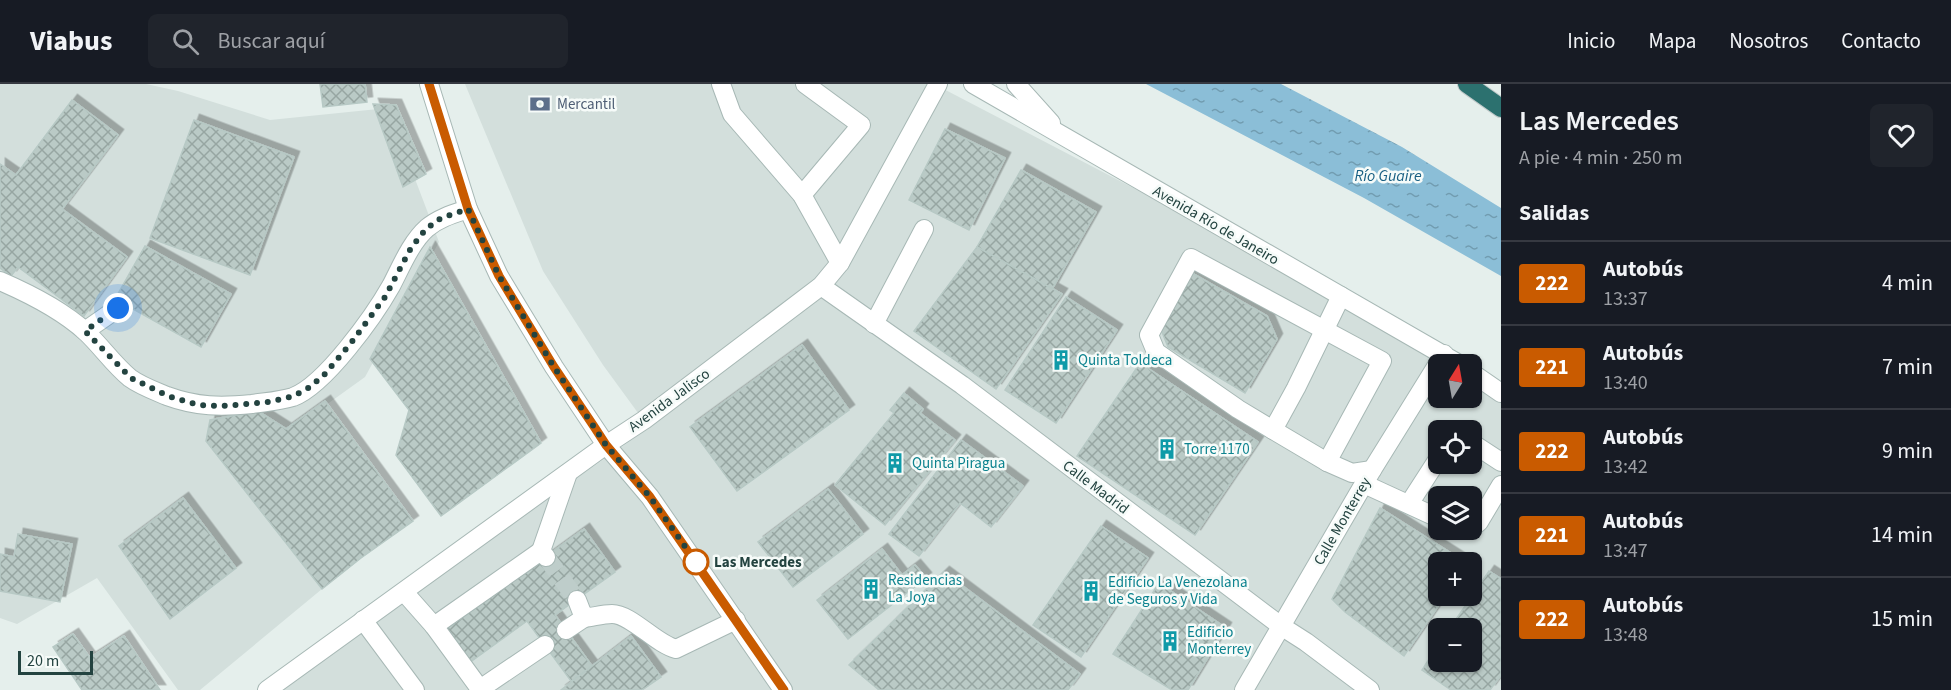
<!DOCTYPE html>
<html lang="es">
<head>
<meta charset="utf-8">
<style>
	body { margin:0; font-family:"Source Sans 3",sans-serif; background:#20242c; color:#f1f3f6; height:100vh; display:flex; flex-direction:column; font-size:22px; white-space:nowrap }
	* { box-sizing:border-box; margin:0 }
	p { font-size:20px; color:#9ea1a6 }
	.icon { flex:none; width:33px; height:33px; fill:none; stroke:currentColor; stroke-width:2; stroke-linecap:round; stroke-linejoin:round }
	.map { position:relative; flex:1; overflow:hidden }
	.side { display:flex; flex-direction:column; background:#171b24; width:450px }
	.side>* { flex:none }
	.badge { padding:0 12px; border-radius:4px; font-size:21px; line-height:39px }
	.needle { width:39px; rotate:11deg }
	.fabs { position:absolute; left:1428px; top:270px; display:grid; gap:12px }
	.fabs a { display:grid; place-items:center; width:54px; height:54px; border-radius:9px; background:#171b24; box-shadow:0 2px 4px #0004; font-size:30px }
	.scale { position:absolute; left:18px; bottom:15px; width:75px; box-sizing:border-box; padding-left:6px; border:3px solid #234340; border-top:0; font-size:16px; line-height:21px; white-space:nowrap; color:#234340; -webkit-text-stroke:4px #f6fbf9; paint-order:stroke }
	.you { position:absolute; width:30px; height:30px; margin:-15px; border:4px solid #fff; border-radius:50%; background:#1a73e8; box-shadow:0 0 0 9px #1a73e833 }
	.map>.badge { position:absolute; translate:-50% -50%; box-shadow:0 0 0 3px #fff }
	h2 { padding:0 18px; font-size:22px; line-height:54px }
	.round { display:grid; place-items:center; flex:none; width:63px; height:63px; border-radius:9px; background:#20242c }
	.summary { display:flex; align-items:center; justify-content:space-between; height:102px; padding:0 18px }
	h1 { font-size:28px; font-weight:600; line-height:45px }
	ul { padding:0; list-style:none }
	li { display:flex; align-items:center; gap:18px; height:84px; padding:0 18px; border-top:2px solid #363941 }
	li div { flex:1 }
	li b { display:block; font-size:22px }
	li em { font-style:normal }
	li .badge { min-width:66px; font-weight:700; text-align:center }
	header { display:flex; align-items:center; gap:36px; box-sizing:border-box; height:84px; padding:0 30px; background:#171b24; border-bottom:2px solid #363941 }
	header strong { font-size:28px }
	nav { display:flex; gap:33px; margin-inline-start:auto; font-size:21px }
	.search { width:420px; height:54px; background:#20242c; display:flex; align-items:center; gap:15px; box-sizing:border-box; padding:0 21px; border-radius:9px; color:#9ea1a6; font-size:22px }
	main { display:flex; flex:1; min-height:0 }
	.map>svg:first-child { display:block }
	.built { fill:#d3dfdc; fill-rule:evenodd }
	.water { fill:url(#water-ripples) }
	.building { fill:url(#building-cross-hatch); stroke:#b7c9c5; stroke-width:1.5; filter:url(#shadow) }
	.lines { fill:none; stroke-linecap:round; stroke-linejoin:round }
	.minor-tunnel { stroke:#becdca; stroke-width:18; stroke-dasharray:18 9; stroke-linecap:butt }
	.minor-casing { stroke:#a7b8b5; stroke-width:20 }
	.highway-casing { stroke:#c1caca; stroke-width:20 }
	.minor { stroke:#fff; stroke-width:18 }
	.highway { stroke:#2c716f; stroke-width:18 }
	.line-casing { stroke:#fff; stroke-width:14 }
	.line { stroke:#c95b00; stroke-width:9 }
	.walk { stroke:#234340; stroke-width:6; stroke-dasharray:0 10.8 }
	.stop-dot { fill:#fff; stroke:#c95b00; stroke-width:3 }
	.labels { text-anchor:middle; stroke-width:5; stroke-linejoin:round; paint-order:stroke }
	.service-label { font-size:15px; fill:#4e5e75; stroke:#f6fbf9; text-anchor:start }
	.street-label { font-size:15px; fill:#234340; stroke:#f6fbf9 }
	.culture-label { font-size:15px; fill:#0d838f; stroke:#f6fbf9; text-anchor:start }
	.stop-label { font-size:15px; font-weight:bold; fill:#234340; stroke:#f6fbf9; text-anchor:start }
	.water-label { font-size:16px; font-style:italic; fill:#185f83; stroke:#f6fbf9 }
</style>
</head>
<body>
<header>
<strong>Viabus</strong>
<div class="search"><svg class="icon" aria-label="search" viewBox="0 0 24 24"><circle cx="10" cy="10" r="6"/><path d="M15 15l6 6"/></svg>Buscar aquí</div>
<nav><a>Inicio</a><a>Mapa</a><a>Nosotros</a><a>Contacto</a></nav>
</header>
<main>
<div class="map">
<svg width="1501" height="606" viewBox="0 0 1501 606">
	<defs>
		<pattern id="water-ripples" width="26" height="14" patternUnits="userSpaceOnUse" patternTransform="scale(1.5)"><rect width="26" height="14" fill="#8bbed7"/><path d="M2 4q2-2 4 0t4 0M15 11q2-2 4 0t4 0" fill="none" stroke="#719cb0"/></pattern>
		<pattern id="building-cross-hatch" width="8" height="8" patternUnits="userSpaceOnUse" patternTransform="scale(1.5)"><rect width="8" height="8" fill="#bacac6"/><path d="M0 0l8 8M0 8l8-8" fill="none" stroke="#97a6a2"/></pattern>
		<filter id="shadow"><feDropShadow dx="5.5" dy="-5.5" stdDeviation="0" flood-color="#0004"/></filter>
	</defs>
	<rect width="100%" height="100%" fill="#e5efec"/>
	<g class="built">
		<polygon points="0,0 146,0 178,7 270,36 388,24 439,158 365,293 326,321 324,318 286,345 258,327 210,336 206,356 322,505 200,606 178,606 97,494 17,540 0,534"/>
		<path d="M 465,0 L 934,0 L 1191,134 L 1371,237 L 1441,280 L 1438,280 L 1438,314 L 1472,314 L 1472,300 L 1501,319 L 1501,606 L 275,606 L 390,523 L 649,344 L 603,281 L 543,187 ZM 1438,346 L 1472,346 L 1472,380 L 1438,380 ZM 1438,412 L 1472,412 L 1472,446 L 1438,446 ZM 1438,478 L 1472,478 L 1472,512 L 1438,512 ZM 1438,544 L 1472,544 L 1472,578 L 1438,578 Z"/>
	</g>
	<polygon class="water" points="1146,0 1281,0 1402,63 1501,124 1501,192 1364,114"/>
	<g class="building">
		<polygon points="320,0 365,0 367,18 323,23"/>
		<polygon points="72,16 118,51 62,125 127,173 84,232 18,183 11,192 0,184 0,80 16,91"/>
		<polygon points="373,20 396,21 426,90 403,103"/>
		<polygon points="194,36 294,73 250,191 150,154"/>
		<polygon points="945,45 1005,74 969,146 909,116"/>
		<polygon points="1021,86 1096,128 1052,205 977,163"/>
		<polygon points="145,162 231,210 201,263 115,215"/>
		<polygon points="430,163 541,359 441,432 396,371 409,326 370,275"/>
		<polygon points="977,163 1062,210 996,305 914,247"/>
		<polygon points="1190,188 1267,232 1277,255 1245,309 1168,263 1160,243"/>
		<polygon points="1066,213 1117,246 1056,339 1005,306"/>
		<polygon points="802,261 849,326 737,407 690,343"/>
		<polygon points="1140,279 1258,358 1195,451 1077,372"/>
		<polygon points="904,309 923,325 920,329 955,356 885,441 835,401 894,329 890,326"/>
		<polygon points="325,317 413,437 361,474 322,505 206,357 210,336 258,327 286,345"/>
		<polygon points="961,356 1023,402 991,443 960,419 919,472 889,450"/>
		<polygon points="828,405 863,450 793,503 758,458"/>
		<polygon points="183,414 236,484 170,535 119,462"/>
		<polygon points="1380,424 1465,478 1438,478 1438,512 1445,512 1404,572 1345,528 1332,515"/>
		<polygon points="1101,442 1148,474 1081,573 1033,541"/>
		<polygon points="584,445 615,488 555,531 592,582 571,597 527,537 469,579 445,546"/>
		<polygon points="18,450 72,460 60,518 0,507 0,470 14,473"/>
		<polygon points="882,465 902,491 915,481 926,494 848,555 817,516"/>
		<polygon points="1489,487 1501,495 1501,591 1490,606 1451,606 1422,586 1438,561 1438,578 1472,578 1472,544 1450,544"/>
		<polygon points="944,488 1080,590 1068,606 879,606 849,581"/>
		<polygon points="1159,499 1226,544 1188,606 1172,606 1113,570"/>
		<polygon points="73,550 90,574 124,552 160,606 82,606 53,563"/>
		<polygon points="631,552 661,593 642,606 561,606"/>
	</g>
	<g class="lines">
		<polyline class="minor-tunnel" points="546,473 577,516"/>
		<g class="minor-casing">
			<g id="minor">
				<polyline points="429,0 468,125 499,192 554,283 606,361 650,413 783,606"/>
				<polyline points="721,0 732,30 802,111 840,179"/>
				<polyline points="973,0 1459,280"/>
				<polyline points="1016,0 1051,39"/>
				<polyline points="802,111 861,41 805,0"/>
				<path d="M 0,197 C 30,210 62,226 86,248 C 101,262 114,281 130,294 C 141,302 155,307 167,312 C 197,323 221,323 252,320 C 265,318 280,317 293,313 C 325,301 374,232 391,202 C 401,183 411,158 427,144 C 439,134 453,130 468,125"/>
				<polyline points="821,202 962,301 1281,542 1306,558 1370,606"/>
				<polyline points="1341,212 1296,304 1273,346 1327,378 1352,389 1372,386"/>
				<polyline points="874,240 924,145"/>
				<polyline points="85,247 118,224"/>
				<polyline points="1472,289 1501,309"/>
				<polyline points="1273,346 1238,325 1156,268 1149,251 1191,174 1382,277 1327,378"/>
				<polyline points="1472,359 1501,378"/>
				<polyline points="1364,400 1438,434"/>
				<polyline points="1409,420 1438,375"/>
				<polyline points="1472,444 1479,438 1501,401"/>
				<polyline points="546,473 541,467 568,389"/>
				<polyline points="404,508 434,542 480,605 545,561"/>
				<path d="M 577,516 L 584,534 C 593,533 603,530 612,530 C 631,530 656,560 676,565 L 736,536"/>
				<polyline points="363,536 415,606"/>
				<polyline points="434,542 541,467"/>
				<polyline points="566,546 584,534"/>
				<polyline points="267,606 606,361 644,336 821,202 840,179 938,0"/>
				<polyline points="1244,606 1372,386 1444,270"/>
			</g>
		</g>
		<g class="highway-casing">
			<polyline id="highway" points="1467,0 1501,24"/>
		</g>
		<use href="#minor" class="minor"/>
		<use href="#highway" class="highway"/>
	</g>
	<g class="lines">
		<g class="line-casing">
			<polyline id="line" points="429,0 468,125 499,192 554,283 595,344 606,361 650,413 784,606"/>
		</g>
		<use href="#line" class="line"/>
		<polyline class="walk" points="118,224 85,247 131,294 168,312 198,321 223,322 269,318 294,312 310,303 324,291 351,259 385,213 411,164 426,145 441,134 468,125 499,192 554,283 606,361 650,413 696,478"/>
	</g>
	<defs>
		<g id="bank-bare" transform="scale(1.62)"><path d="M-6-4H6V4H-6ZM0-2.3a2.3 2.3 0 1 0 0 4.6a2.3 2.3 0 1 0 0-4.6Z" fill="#5c6f8a" stroke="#f6fbf9" stroke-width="2.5" paint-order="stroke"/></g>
		<g id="building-bare" transform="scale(1.62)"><path d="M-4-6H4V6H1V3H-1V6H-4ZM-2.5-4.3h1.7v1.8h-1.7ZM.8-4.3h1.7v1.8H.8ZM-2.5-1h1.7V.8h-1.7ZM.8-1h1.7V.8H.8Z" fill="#0f9aa8" stroke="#f6fbf9" stroke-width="2.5" paint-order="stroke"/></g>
	</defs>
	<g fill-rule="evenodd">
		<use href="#bank-bare" x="540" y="20"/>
		<use href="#building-bare" x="1061" y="276"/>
		<use href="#building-bare" x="1167" y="365"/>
		<use href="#building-bare" x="895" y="379"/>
		<use href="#building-bare" x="871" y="505"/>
		<use href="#building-bare" x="1091" y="507"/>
		<use href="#building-bare" x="1170" y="557"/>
	</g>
	<circle class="stop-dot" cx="696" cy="478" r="12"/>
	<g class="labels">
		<g class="service-label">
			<text x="557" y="25">Mercantil</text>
		</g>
		<g class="street-label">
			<text transform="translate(1216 141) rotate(30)" y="5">Avenida Río de Janeiro</text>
			<text transform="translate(669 316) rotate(-36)" y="5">Avenida Jalisco</text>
			<text transform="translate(1096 403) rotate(37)" y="5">Calle Madrid</text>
			<text transform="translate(1342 437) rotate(-60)" y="5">Calle Monterrey</text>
		</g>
		<g class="culture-label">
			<text x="1078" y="281">Quinta Toldeca</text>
			<text x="1184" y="370">Torre 1170</text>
			<text x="912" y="384">Quinta Piragua</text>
			<text x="888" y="501">Residencias<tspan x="888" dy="17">La Joya</tspan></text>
			<text x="1108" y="503">Edificio La Venezolana<tspan x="1108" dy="17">de Seguros y Vida</tspan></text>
			<text x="1187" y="553">Edificio<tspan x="1187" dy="17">Monterrey</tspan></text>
		</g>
		<g class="stop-label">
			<text x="714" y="483">Las Mercedes</text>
		</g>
		<g class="water-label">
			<text x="1388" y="97">Río Guaire</text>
		</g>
	</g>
</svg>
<div class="fabs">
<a><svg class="needle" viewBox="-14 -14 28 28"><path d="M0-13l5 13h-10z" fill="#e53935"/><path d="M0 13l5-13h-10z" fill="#9ea1a6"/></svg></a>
<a><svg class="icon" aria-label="locate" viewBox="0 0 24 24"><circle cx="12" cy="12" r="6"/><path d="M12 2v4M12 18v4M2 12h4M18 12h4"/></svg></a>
<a><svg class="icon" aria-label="layers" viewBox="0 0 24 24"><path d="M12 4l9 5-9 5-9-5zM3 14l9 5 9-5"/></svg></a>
<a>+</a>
<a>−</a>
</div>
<div class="scale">20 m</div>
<div class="you" style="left:118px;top:224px"></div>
</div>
<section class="side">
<div class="summary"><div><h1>Las Mercedes</h1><p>A pie · 4 min · 250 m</p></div><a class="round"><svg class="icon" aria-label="heart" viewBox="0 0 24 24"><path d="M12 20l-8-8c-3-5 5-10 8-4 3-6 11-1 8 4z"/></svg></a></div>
<h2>Salidas</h2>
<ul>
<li><span class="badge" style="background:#c95b00;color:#fff">222</span><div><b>Autobús</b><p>13:37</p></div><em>4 min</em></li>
<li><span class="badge" style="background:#c95b00;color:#fff">221</span><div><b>Autobús</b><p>13:40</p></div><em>7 min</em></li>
<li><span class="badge" style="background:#c95b00;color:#fff">222</span><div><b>Autobús</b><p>13:42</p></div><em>9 min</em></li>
<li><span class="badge" style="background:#c95b00;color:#fff">221</span><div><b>Autobús</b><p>13:47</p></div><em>14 min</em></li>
<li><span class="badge" style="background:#c95b00;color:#fff">222</span><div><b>Autobús</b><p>13:48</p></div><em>15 min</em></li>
</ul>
</section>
</main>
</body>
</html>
